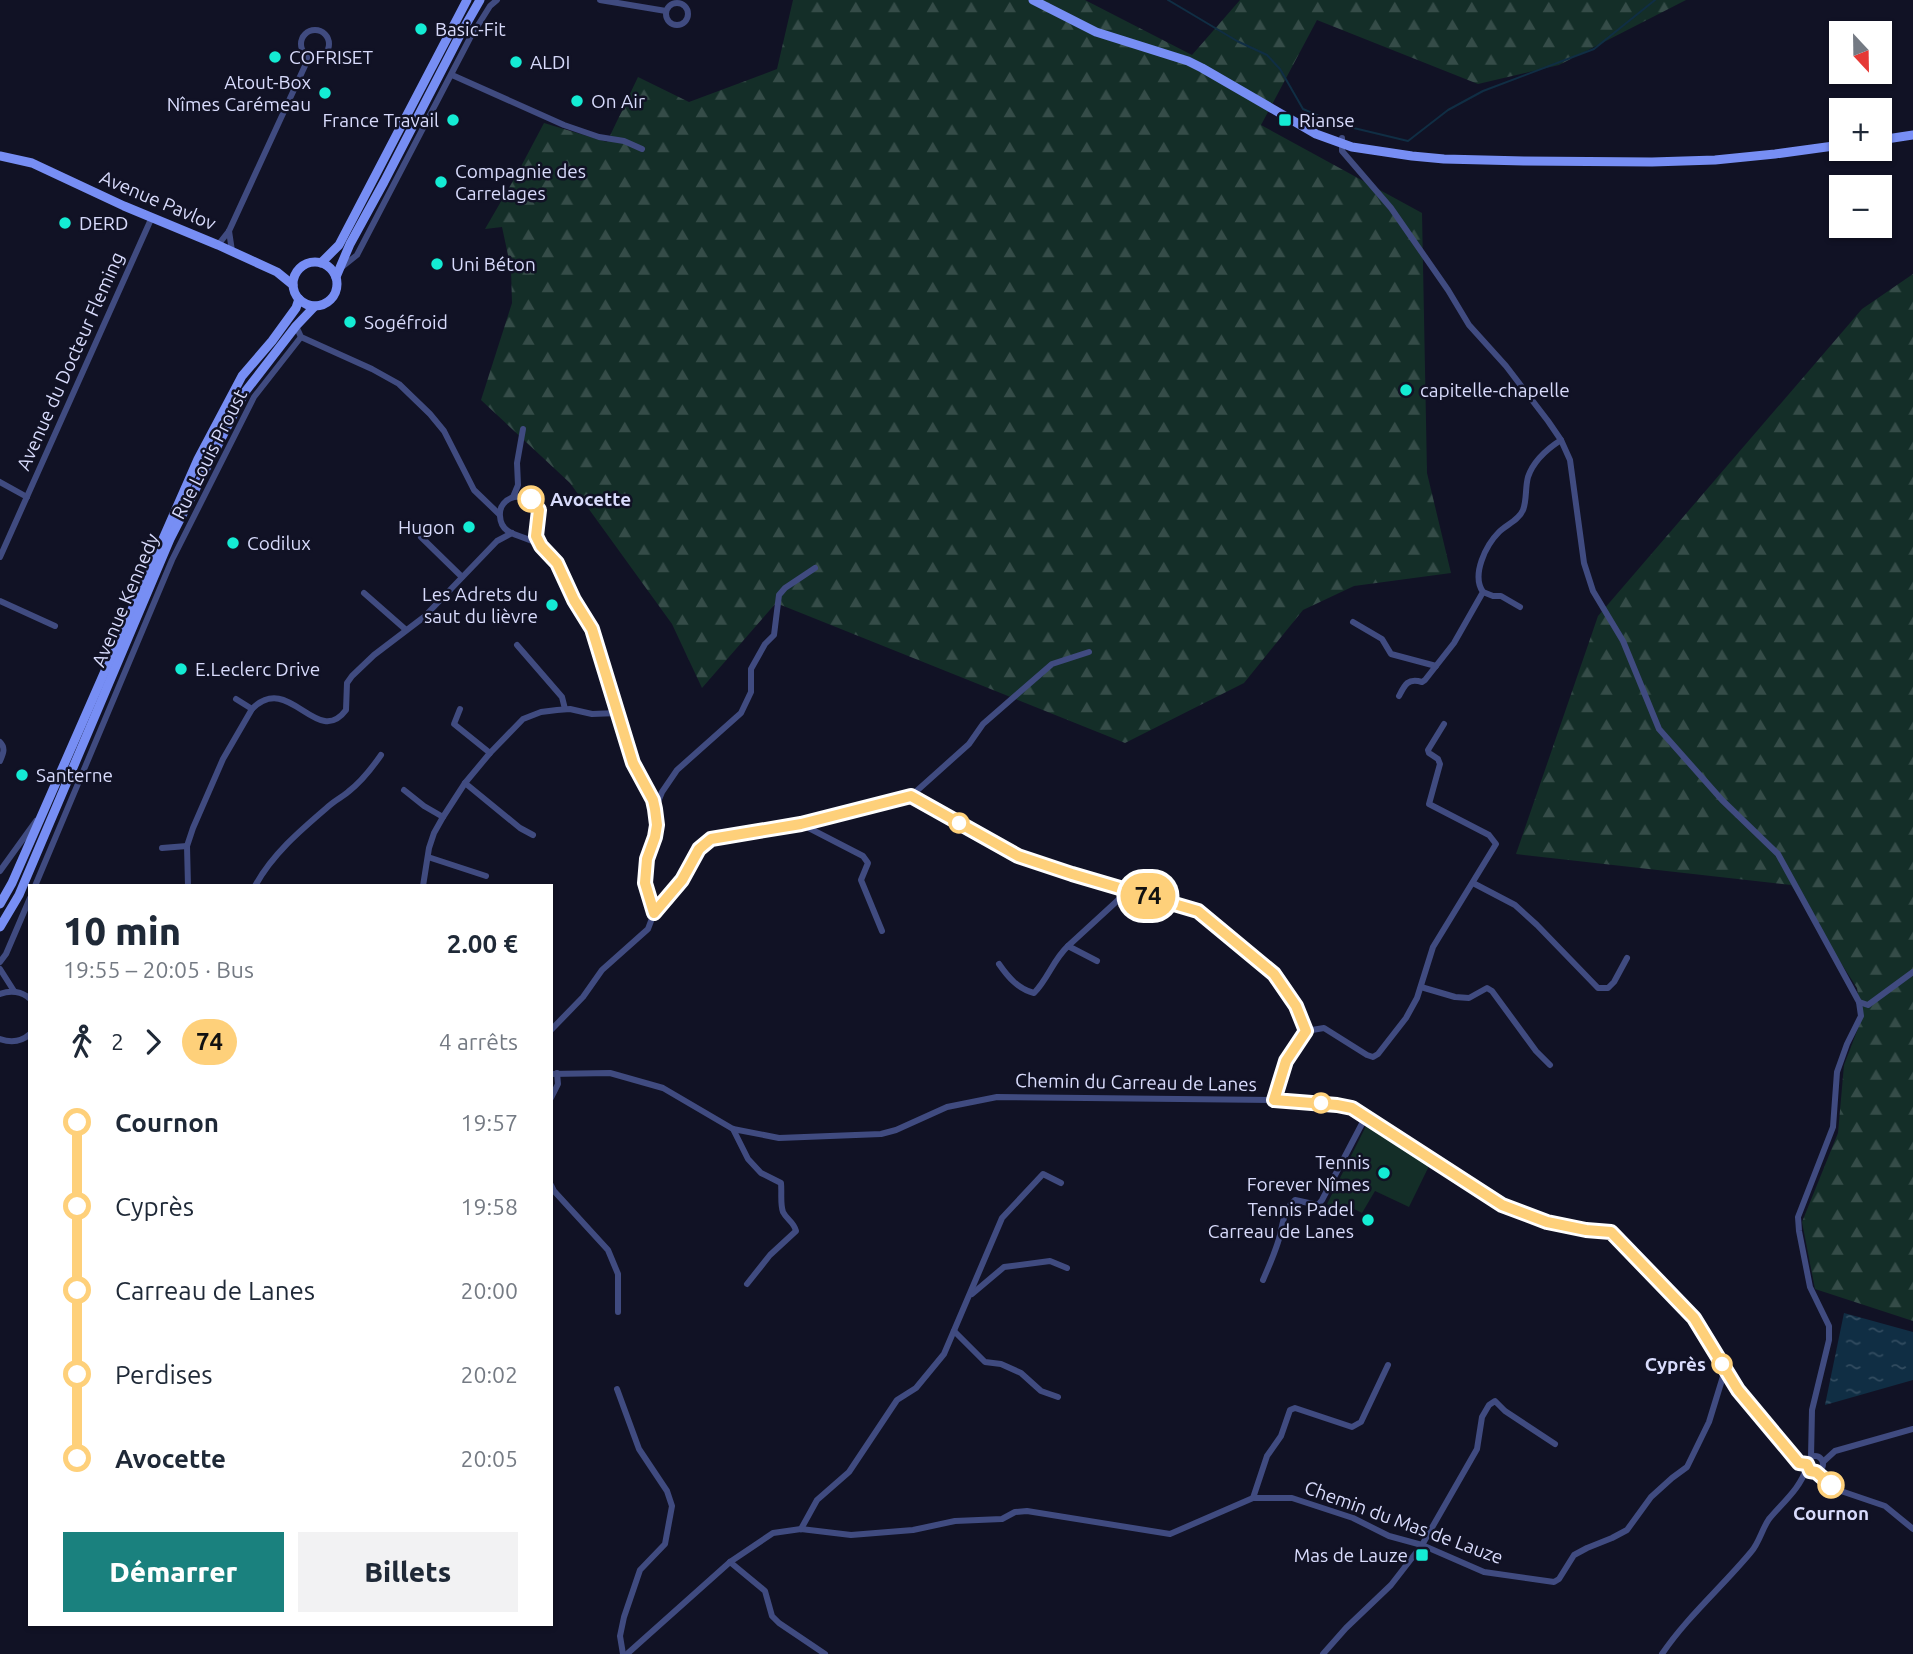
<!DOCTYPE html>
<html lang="fr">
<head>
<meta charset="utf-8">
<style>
	body { margin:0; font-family:Ubuntu,sans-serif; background:#f2f2f3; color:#1f2937; height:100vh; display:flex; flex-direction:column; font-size:26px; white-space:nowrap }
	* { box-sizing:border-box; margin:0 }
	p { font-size:23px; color:#747a83 }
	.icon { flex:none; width:38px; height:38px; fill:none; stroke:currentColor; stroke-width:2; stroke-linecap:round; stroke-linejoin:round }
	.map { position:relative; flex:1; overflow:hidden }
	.details { position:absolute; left:28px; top:884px; width:525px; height:742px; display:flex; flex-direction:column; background:#fff; border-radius:0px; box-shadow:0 2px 5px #0004 }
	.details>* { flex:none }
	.badge { padding:0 14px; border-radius:23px; font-size:24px; line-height:46px }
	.needle { width:46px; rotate:158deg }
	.tools { position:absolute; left:1829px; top:21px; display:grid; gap:14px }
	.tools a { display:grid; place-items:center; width:63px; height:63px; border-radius:0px; background:#fff; box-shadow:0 2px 5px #0004; font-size:35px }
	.map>.badge { position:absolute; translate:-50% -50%; box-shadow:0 0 0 4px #fff }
	.legs { display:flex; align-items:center; gap:10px; height:77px; padding:0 35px; font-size:23px }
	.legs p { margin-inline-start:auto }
	.head { display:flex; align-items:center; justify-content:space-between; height:119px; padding:0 35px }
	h1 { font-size:38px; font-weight:800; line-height:52px }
	.button { display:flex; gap:14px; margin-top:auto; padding:14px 35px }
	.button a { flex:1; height:80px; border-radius:0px; background:#1a817e; color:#fff; font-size:28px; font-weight:800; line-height:80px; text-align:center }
	.button a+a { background:#f2f2f3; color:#1f2937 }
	ul { padding:0 35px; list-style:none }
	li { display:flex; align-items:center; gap:24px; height:84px; font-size:26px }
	li i { display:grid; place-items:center; width:10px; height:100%; margin:0 9px; background:currentColor }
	li i::after { content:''; width:18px; height:18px; margin:-9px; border:5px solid; border-radius:50%; background:#fff }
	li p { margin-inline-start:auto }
	li:first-child i { background:linear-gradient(#0000 50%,currentColor 0) }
	li:last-child i { background:linear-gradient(currentColor 50%,#0000 0) }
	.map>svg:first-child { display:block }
	.grass { fill:#142e28 }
	.forest { fill:url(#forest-firs) }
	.water { fill:url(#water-ripples) }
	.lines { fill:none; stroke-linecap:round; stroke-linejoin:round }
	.stream { stroke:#102e44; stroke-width:2 }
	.street { stroke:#404b80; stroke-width:6 }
	.secondary { stroke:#778ef4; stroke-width:9 }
	.line-1-casing { stroke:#fff; stroke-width:16 }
	.line-1 { stroke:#fed07a; stroke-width:10 }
	.poi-dot { fill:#14ecd4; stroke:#111225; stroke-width:2.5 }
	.stop-1-dot { fill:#fff; stroke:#fed07a; stroke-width:3.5 }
	.labels { text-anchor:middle; stroke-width:5; stroke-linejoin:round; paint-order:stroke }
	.poi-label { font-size:19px; fill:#d8dbfc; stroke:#111225; text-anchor:start }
	.street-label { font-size:19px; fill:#d8dbfc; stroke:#111225 }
	.stop-label { font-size:19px; font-weight:bold; fill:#d8dbfc; stroke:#111225; text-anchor:start }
</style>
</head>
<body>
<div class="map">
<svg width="1913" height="1654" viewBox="0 0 1913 1654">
	<defs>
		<pattern id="forest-firs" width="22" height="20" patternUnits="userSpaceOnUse" patternTransform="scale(1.75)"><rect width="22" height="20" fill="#142e28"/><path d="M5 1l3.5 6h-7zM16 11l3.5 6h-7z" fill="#354c48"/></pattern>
		<pattern id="water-ripples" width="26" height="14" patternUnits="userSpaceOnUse" patternTransform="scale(1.75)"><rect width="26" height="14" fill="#102e44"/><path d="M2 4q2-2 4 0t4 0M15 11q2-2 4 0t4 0" fill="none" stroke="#324c60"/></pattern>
	</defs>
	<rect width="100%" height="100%" fill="#111225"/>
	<polygon class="grass" points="1368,1122 1430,1164 1409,1207 1375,1191 1362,1213 1350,1207 1347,1214 1327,1204"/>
	<g class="forest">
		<polygon points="793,0 1085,0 1192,55 1240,0 1686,0 1559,65 1478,84 1317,20 1261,125 1422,213 1427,473 1451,573 1354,586 1303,610 1244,683 1125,743 776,603 702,688 672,624 570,483 481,400 512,303 511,269 502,227 485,229 517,174 544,123 607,142 638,77 689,102 777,69"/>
		<polygon points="1913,274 1913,1321 1815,1289 1802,1222 1838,1133 1844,1065 1862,1018 1857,988 1791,885 1516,854 1598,616 1862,309"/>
	</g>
	<polygon class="water" points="1844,1313 1913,1332 1913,1380 1825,1405"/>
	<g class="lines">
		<polyline class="stream" points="1168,0 1237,41 1267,55 1280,69 1303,109 1337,124 1408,141 1448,110 1483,91 1594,49 1655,0"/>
		<g class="street">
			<polyline points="600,0 666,11"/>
			<circle cx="677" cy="14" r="11"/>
			<circle cx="315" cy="44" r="14"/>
			<polyline points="452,75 564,125 599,137 624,141 642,149"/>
			<polyline points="1342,138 1342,151 1391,208 1448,290 1469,325 1506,366 1548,421 1561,440 1570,460 1584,563 1593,591 1623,641 1659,729 1722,800 1778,854 1859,1002 1861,1016 1847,1044 1837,1072 1833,1127 1798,1217 1799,1231 1810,1287 1829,1326 1829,1340 1812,1410 1811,1457"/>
			<polyline points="229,231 232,251"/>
			<polyline points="218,245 229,231 309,57"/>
			<polyline points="342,267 357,255 470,38 490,6 497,0"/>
			<polyline points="296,326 301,337 372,369 399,384 430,414 444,431 474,490 499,514"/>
			<polyline points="0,482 27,497"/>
			<polyline points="513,497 518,485 517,463 523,429"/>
			<polyline points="421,537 462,577"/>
			<path d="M 541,546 C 540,543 537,540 536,537 C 534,526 543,516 537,506 C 527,489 498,496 500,516 C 501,538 526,534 539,545 C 559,561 564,582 575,603 C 581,612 587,620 592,630 C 598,642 601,657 605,670 C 614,700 621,732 632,762 C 639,778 652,792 655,810 C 660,834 646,853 645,877 C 645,889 651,902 654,913"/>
			<polyline points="0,557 152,217"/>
			<polyline points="1483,592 1493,596 1501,596 1520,607"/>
			<polyline points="364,593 405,629"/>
			<polyline points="0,601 55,626"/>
			<polyline points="1353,622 1382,639 1391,654 1436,666"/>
			<polyline points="517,645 562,697 565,709"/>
			<path d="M 1399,696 C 1405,684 1408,678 1422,682 L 1425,680 L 1454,643 L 1483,592 C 1471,575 1486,545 1499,532 C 1506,525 1519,520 1523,510 C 1527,500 1525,488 1528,477 C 1533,462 1547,449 1561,440"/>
			<polyline points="236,699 252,709"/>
			<polyline points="460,709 454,724 490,753"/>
			<path d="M 0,742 C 6,748 3,754 0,761"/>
			<polyline points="465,783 520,828 533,835"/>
			<polyline points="404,790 424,806 443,817"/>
			<polyline points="911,796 969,744 983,724 1052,664 1089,652"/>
			<polyline points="655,809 662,792 677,770 741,713 751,692 751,669 765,644 774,635 779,595 785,588 815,568"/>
			<polyline points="801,824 863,856 868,863 861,880 882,931"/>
			<polyline points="162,848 187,846"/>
			<polyline points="428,857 486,876"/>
			<polyline points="0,871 36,821"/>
			<polyline points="1473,883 1515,905 1537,925 1598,988 1608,988 1614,982 1627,958"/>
			<polyline points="35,886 172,560 254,397 301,337"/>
			<path d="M 188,886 L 187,846 L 193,828 L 223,759 L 252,709 C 289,671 317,749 346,710 L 347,683 L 352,676 L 374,655 L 424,617 L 497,541 L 512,533"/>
			<path d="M 255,886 C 273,853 302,829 330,805 C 336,800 342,797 348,792 C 361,782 372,768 381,755"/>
			<polyline points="423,886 429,848 434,833 443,817 465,783 490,753 523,719 541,712 557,710 570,709 592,714 618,713"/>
			<polyline points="1097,961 1068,946 1129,890"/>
			<polyline points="0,962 6,954 30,898"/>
			<path d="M 999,964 C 1008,977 1018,989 1034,993 C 1048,979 1053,960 1068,946"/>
			<polyline points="0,969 14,991"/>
			<polyline points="1421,987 1455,997 1469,998 1487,988 1492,991 1536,1051 1550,1065"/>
			<path d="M 0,994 C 10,990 22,991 30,999"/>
			<polyline points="1859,1002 1868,1005 1913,972"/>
			<polyline points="551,1030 583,997 602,970 648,929 654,913 683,880 699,849 711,840 801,824 911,796 1018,856 1072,874 1198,911 1274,974 1296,1006 1306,1031 1286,1061 1274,1100"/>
			<polyline points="1306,1031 1324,1028 1367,1055 1373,1057 1378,1054 1406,1018 1417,998 1433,947 1496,844 1489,835 1429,804 1440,764 1438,759 1429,753 1428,750 1444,724"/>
			<path d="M 0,1039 C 11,1043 21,1042 30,1034"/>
			<polyline points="551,1074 610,1073 663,1088 733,1129 779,1138 881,1134 896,1130 947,1107 997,1097 1279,1100 1337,1105 1352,1108 1502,1205 1547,1222 1586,1230 1611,1232 1694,1318 1738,1390 1799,1463 1807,1463"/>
			<polyline points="551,1098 558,1084 557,1073"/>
			<path d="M 733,1129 L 748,1159 L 761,1173 L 781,1183 C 782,1192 780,1204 783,1212 C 787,1220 794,1222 796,1231 L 770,1255 L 747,1284"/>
			<polyline points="551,1185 554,1191 608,1250 618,1274 618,1312"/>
			<path d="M 1263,1280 C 1268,1268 1274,1255 1278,1242 C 1283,1227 1282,1211 1295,1200 L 1318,1205 L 1322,1200 L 1366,1116"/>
			<polyline points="972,1294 1004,1267 1050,1261 1067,1268"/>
			<polyline points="954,1331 985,1362 1001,1364 1021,1373 1041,1391 1058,1397"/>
			<polyline points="617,1389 639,1449 667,1491 672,1506 665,1544 640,1570 624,1617 620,1636 623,1654"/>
			<circle cx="1815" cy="1464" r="8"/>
			<polyline points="1823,1462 1835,1451 1913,1429"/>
			<polyline points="1816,1472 1838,1490 1885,1506 1913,1529"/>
			<polyline points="1253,1498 1267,1456 1281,1436 1290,1410 1295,1408 1352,1427 1361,1422 1388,1365"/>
			<polyline points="801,1529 817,1500 849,1472 897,1400 916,1388 944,1354 1002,1218 1043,1174 1061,1183"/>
			<polyline points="730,1562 765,1591 772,1616 779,1623 825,1654"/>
			<polyline points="627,1654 730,1562 773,1533 801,1529 851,1535 913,1530 955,1521 1002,1519 1015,1512 1027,1511 1170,1534 1253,1498 1292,1498 1353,1518 1389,1536 1422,1545 1484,1572 1554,1582 1559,1579 1574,1555 1587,1548 1612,1538 1627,1530 1651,1497 1672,1478 1687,1467 1709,1422 1725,1370"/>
			<polyline points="1323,1654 1346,1628 1391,1585 1422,1545 1477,1449 1482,1417 1489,1405 1495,1401 1505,1411 1555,1444"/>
			<path d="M 1662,1654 C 1687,1617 1722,1587 1751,1552 C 1759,1543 1762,1529 1769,1519 C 1783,1502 1800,1489 1807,1467"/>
		</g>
		<g class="secondary">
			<polyline points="1033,0 1096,32 1188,61 1202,68 1316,134 1352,147 1412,156 1444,159 1524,161 1652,162 1715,160 1775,154 1841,145"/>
			<polyline points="1880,140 1913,135"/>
			<polyline points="0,156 32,163 124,206 218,245 277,272 293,285"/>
			<circle cx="315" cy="284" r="22"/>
			<polyline points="321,263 339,245 467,0"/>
			<polyline points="336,277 350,244 384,182 460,35 480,0"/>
			<polyline points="0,904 12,883 198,459 242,376 272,341 296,308 299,299"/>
			<polyline points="0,927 19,895 170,539 245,392 296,326 315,306"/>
		</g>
	</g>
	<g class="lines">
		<g class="line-1-casing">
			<polyline id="line-1" points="531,499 539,510 536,536 541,546 557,563 574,600 592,629 633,763 653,800 655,809 657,825 655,837 647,859 645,883 654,913 682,880 699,849 711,839 801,824 911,796 1018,856 1072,874 1198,911 1274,974 1296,1006 1306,1031 1286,1061 1274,1100 1337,1105 1352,1108 1502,1205 1547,1222 1586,1230 1611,1232 1694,1318 1738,1390 1799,1463 1807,1464 1810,1471 1816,1472 1831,1485"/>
		</g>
		<use href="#line-1" class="line-1"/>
	</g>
	<g class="poi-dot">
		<circle cx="421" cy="29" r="7"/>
		<circle cx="275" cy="57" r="7"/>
		<circle cx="516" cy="62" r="7"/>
		<circle cx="325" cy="93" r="7"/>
		<circle cx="577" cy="101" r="7"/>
		<circle cx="453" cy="120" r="7"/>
		<rect x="1278" y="113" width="14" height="14" rx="3.5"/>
		<circle cx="441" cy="182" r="7"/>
		<circle cx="65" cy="223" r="7"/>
		<circle cx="437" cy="264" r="7"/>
		<circle cx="350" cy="322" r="7"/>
		<circle cx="1406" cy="390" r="7"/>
		<circle cx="469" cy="527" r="7"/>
		<circle cx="233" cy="543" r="7"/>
		<circle cx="552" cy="605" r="7"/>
		<circle cx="181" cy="669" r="7"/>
		<circle cx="22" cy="775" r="7"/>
		<circle cx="1384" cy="1173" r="7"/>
		<circle cx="1368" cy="1220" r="7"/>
		<rect x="1415" y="1548" width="14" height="14" rx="3.5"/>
	</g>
	<g class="stop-1-dot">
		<circle cx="531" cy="499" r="12"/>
		<circle cx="959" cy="823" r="9"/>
		<circle cx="1321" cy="1103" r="9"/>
		<circle cx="1722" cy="1364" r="9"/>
		<circle cx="1831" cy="1485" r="12"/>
	</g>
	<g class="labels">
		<g class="poi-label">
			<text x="435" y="36">Basic-Fit</text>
			<text x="289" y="64">COFRISET</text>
			<text x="530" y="69">ALDI</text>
			<text x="311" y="89" text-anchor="end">Atout-Box<tspan x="311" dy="22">Nîmes Carémeau</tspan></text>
			<text x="591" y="108">On Air</text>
			<text x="439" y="127" text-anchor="end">France Travail</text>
			<text x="1299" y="127">Rianse</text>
			<text x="455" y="178">Compagnie des<tspan x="455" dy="22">Carrelages</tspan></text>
			<text x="79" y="230">DERD</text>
			<text x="451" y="271">Uni Béton</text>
			<text x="364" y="329">Sogéfroid</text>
			<text x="1420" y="397">capitelle-chapelle</text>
			<text x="455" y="534" text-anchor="end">Hugon</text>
			<text x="247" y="550">Codilux</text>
			<text x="538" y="601" text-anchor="end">Les Adrets du<tspan x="538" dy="22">saut du lièvre</tspan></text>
			<text x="195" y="676">E.Leclerc Drive</text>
			<text x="36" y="782">Santerne</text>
			<text x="1370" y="1169" text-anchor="end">Tennis<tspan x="1370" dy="22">Forever Nîmes</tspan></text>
			<text x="1354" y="1216" text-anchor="end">Tennis Padel<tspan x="1354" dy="22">Carreau de Lanes</tspan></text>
			<text x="1408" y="1562" text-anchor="end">Mas de Lauze</text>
		</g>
		<g class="street-label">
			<text transform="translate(158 200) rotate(23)" y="7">Avenue Pavlov</text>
			<text transform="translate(70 361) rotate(-66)" y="7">Avenue du Docteur Fleming</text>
			<text transform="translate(209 454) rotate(-63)" y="7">Rue Louis Proust</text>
			<text transform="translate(125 600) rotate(-67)" y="7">Avenue Kennedy</text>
			<text transform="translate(1136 1082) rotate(1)" y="7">Chemin du Carreau de Lanes</text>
			<text transform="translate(1404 1522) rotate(20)" y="7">Chemin du Mas de Lauze</text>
		</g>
		<g class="stop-label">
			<text x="550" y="506">Avocette</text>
			<text x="1706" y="1371" text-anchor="end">Cyprès</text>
			<text x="1831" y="1520" text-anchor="middle">Cournon</text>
		</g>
	</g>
</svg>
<div class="tools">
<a><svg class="needle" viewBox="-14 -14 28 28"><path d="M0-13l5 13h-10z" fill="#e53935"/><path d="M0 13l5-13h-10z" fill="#747a83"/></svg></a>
<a>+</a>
<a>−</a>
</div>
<b class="badge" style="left:1148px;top:896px;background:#fed07a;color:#111">74</b>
<section class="details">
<div class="head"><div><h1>10 min</h1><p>19:55 – 20:05 · Bus</p></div><b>2.00 €</b></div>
<div class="legs"><svg class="icon" aria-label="walk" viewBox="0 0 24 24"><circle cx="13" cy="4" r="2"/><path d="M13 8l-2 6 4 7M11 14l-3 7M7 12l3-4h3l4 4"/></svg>2<svg class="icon" aria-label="forward" viewBox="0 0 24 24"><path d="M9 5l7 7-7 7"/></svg><b class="badge" style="background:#fed07a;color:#111">74</b><p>4 arrêts</p></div>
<ul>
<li><i style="color:#fed07a"></i><b>Cournon</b><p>19:57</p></li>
<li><i style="color:#fed07a"></i><span>Cyprès</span><p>19:58</p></li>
<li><i style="color:#fed07a"></i><span>Carreau de Lanes</span><p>20:00</p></li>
<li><i style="color:#fed07a"></i><span>Perdises</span><p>20:02</p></li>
<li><i style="color:#fed07a"></i><b>Avocette</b><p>20:05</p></li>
</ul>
<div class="button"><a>Démarrer</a><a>Billets</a></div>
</section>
</div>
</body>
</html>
